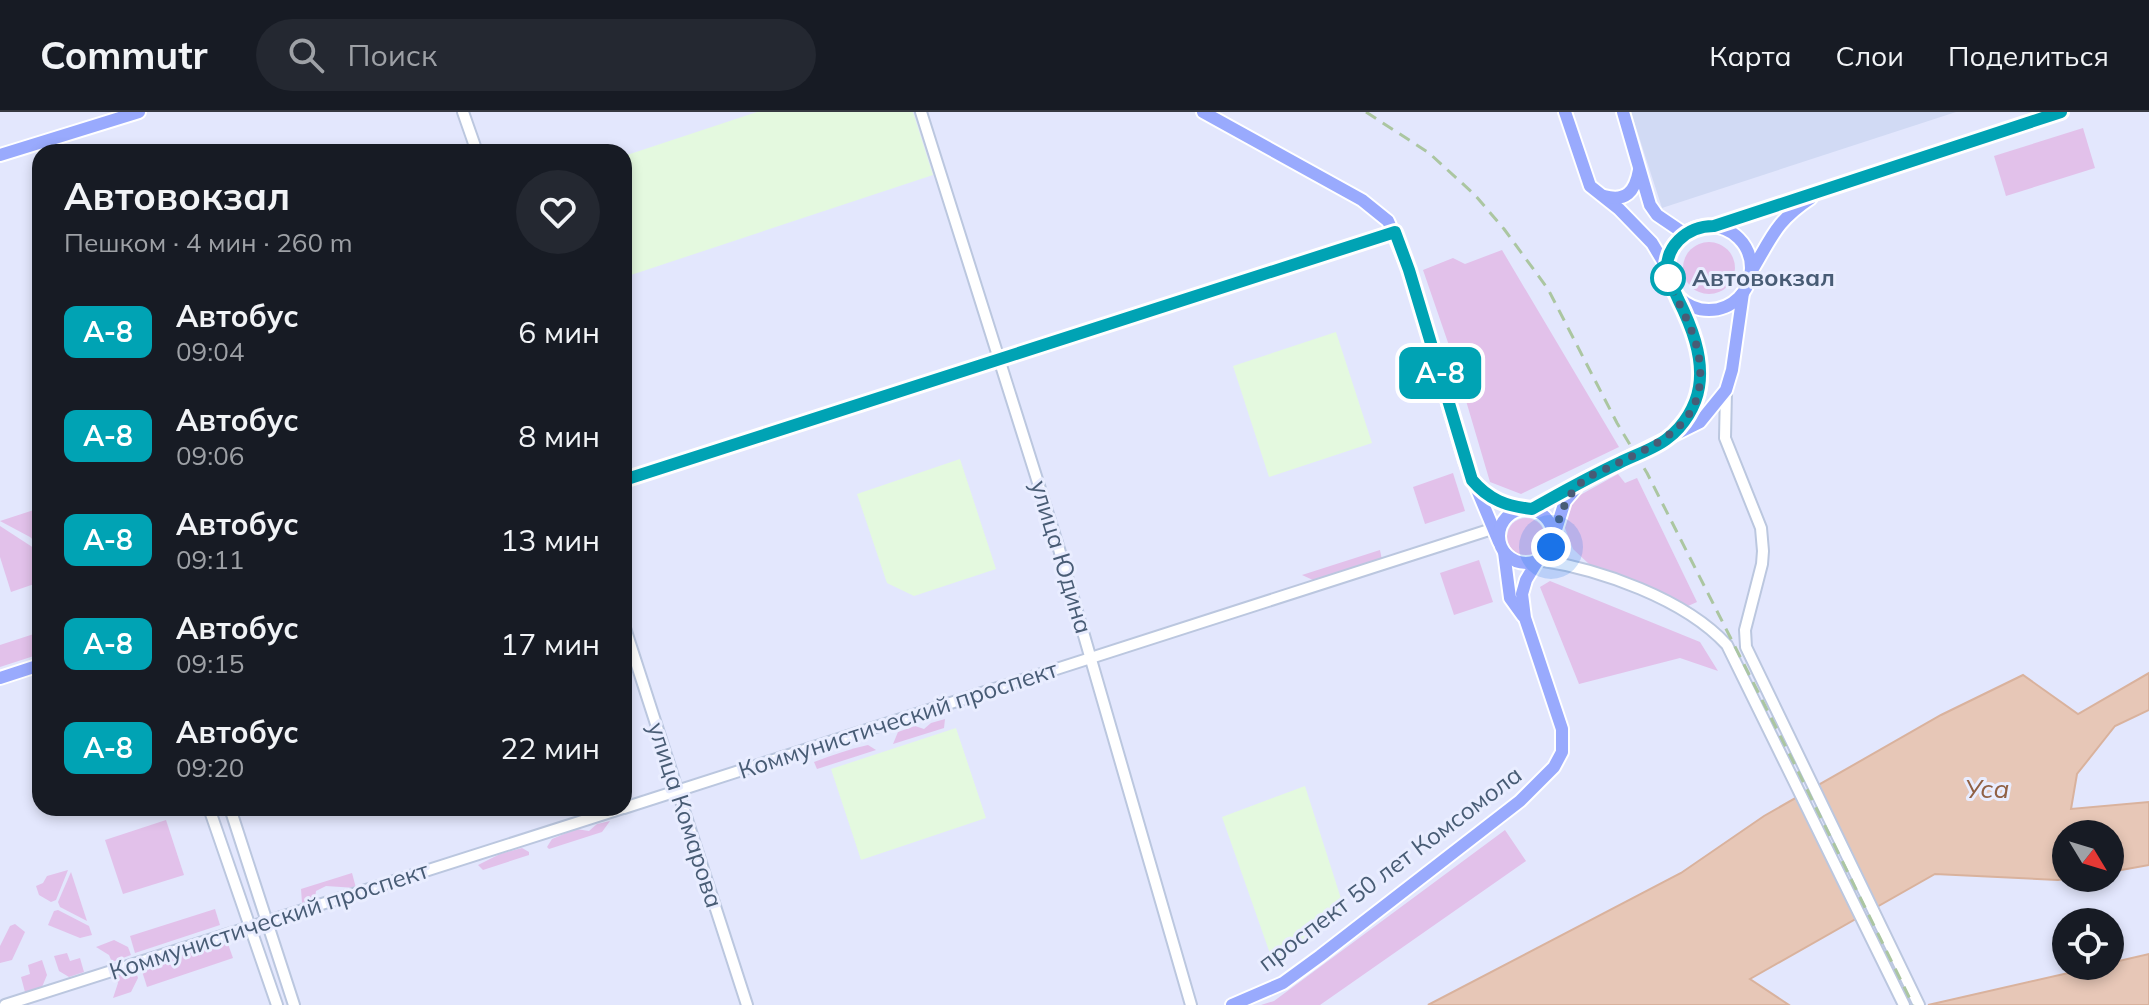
<!DOCTYPE html>
<html lang="ru">
<head>
<meta charset="utf-8">
<style>
	body { margin:0; font-family:Mulish,sans-serif; background:#242831; color:#f1f3f6; height:100vh; display:flex; flex-direction:column; font-size:30px; white-space:nowrap }
	* { box-sizing:border-box; margin:0 }
	p { font-size:26px; color:#9ea1a6 }
	.icon { flex:none; width:44px; height:44px; fill:none; stroke:currentColor; stroke-width:2; stroke-linecap:round; stroke-linejoin:round }
	.map { position:relative; flex:1; overflow:hidden }
	.drawer { position:absolute; left:32px; top:32px; width:600px; height:672px; display:flex; flex-direction:column; background:#171b24; border-radius:24px; box-shadow:0 4px 12px #0003 }
	.drawer>* { flex:none }
	.badge { padding:0 16px; border-radius:12px; font-size:28px; line-height:52px }
	.needle { width:52px; rotate:128deg }
	.fabs { position:absolute; left:2052px; top:708px; display:grid; gap:16px }
	.fabs a { display:grid; place-items:center; width:72px; height:72px; border-radius:50%; background:#171b24; box-shadow:0 4px 12px #0003; font-size:40px }
	.you { position:absolute; width:40px; height:40px; margin:-20px; border:6px solid #fff; border-radius:50%; background:#1a73e8; box-shadow:0 0 0 12px #1a73e833 }
	.map>.badge { position:absolute; translate:-50% -50%; box-shadow:0 0 0 4px #fff }
	.round { display:grid; place-items:center; flex:none; width:84px; height:84px; border-radius:42px; background:#242831 }
	.head { display:flex; align-items:center; justify-content:space-between; height:136px; padding:0 32px }
	h1 { font-size:38px; font-weight:700; line-height:60px }
	ul { padding:0; list-style:none }
	li { display:flex; align-items:center; gap:24px; height:104px; padding:0 32px }
	li div { flex:1 }
	li b { display:block; font-size:30px }
	li em { font-style:normal }
	li .badge { min-width:88px; font-weight:700; text-align:center }
	header { display:flex; align-items:center; gap:48px; box-sizing:border-box; height:112px; padding:0 40px; background:#171b24; border-bottom:2px solid #363941 }
	header strong { font-size:38px }
	nav { display:flex; gap:44px; margin-inline-start:auto; font-size:28px }
	.search { width:560px; height:72px; background:#242831; display:flex; align-items:center; gap:20px; box-sizing:border-box; padding:0 28px; border-radius:44px; color:#9ea1a6; font-size:30px }
	.map>svg:first-child { display:block }
	.residential { fill:#d1daf4 }
	.education { fill:#e4f9df }
	.green { fill:#e2c1ea }
	.water { fill:#e7c7b7; stroke:#d9b29d; stroke-width:2 }
	.pier { fill:#e3e7fd }
	.lines { fill:none; stroke-linecap:round; stroke-linejoin:round }
	.minor-casing { stroke:#bbc7df; stroke-width:14 }
	.major-casing { stroke:#fff; stroke-width:16 }
	.minor { stroke:#fff; stroke-width:10 }
	.major { stroke:#99aafd; stroke-width:12 }
	.rail { stroke:#abc6a1; stroke-width:3; stroke-dasharray:12 8; stroke-linecap:butt }
	.line-casing { stroke:#fff; stroke-width:18 }
	.line { stroke:#00a3b4; stroke-width:12 }
	.walk { stroke:#485c75; stroke-width:8; stroke-dasharray:0 14.4 }
	.stop-dot { fill:#fff; stroke:#00a3b4; stroke-width:4 }
	.labels { text-anchor:middle; stroke-width:6; stroke-linejoin:round; paint-order:stroke }
	.stop-label { font-size:24px; font-weight:bold; fill:#485c75; stroke:#e9edff; text-anchor:start }
	.street-label { font-size:24px; fill:#485c75; stroke:#e9edff }
	.water-label { font-size:26px; font-style:italic; fill:#906044; stroke:#e9edff }
</style>
</head>
<body>
<header>
<strong>Commutr</strong>
<div class="search"><svg class="icon" aria-label="search" viewBox="0 0 24 24"><circle cx="10" cy="10" r="6"/><path d="M15 15l6 6"/></svg>Поиск</div>
<nav><a>Карта</a><a>Слои</a><a>Поделиться</a></nav>
</header>
<div class="map">
<svg width="2149" height="893" viewBox="0 0 2149 893">
	<rect width="100%" height="100%" fill="#e3e7fd"/>
	<polygon class="residential" points="1631,0 1956,0 1662,96"/>
	<g class="education">
		<polygon points="757,0 913,0 933,63 631,163 624,141 624,44"/>
		<polygon points="1336,220 1372,331 1269,365 1233,254"/>
		<polygon points="960,347 996,457 914,484 887,471 857,382"/>
		<polygon points="956,616 986,706 861,748 831,657"/>
		<polygon points="1305,674 1344,796 1273,850 1222,705"/>
	</g>
	<g class="green">
		<polygon points="2083,16 2095,56 2006,84 1994,44"/>
		<circle cx="1709" cy="156" r="26"/>
		<polygon points="1502,138 1619,335 1521,382 1490,370 1454,248 1423,158 1453,146 1465,152"/>
		<polygon points="1453,361 1465,399 1425,412 1413,375"/>
		<polygon points="1618,362 1625,371 1637,366 1697,490 1688,494 1589,452 1573,437 1565,416 1565,400 1573,387"/>
		<polygon points="40,396 40,434 30,425 0,409"/>
		<circle cx="1526" cy="425" r="19"/>
		<polygon points="0,414 40,440 40,470 11,480 0,445"/>
		<polygon points="1380,438 1382,448 1315,469 1302,463"/>
		<polygon points="1479,448 1493,490 1454,503 1440,461"/>
		<polygon points="1550,469 1700,530 1718,559 1680,546 1579,572 1540,475"/>
		<polygon points="40,520 40,542 0,555 0,533"/>
		<polygon points="945,607 944,616 893,632 898,620 915,614 924,617 931,611"/>
		<path d="M 868,633 L 876,638 L 817,657 L 814,650 C 832,643 850,637 868,633 Z"/>
		<polygon points="166,708 184,763 123,782 105,728"/>
		<polygon points="610,709 602,720 549,737 547,735 552,727 576,717 589,719 597,712"/>
		<polygon points="1505,718 1526,749 1320,893 1261,893 1274,889"/>
		<polygon points="522,736 529,740 529,743 483,758 478,753 500,742"/>
		<polygon points="68,758 56,788 51,790 39,783 36,774 43,771 47,764"/>
		<polygon points="71,760 87,809 60,795 58,790"/>
		<polygon points="352,761 356,776 326,774 316,779 315,787 302,791 301,777"/>
		<polygon points="215,797 220,813 135,841 130,824"/>
		<polygon points="58,798 89,814 92,823 80,826 48,813 54,799"/>
		<polygon points="15,812 25,820 12,848 0,851 0,834 10,814"/>
		<polygon points="114,828 128,835 131,843 112,850 109,843 96,835"/>
		<polygon points="227,829 233,846 147,875 141,856"/>
		<polygon points="67,841 70,849 80,846 84,860 69,865 59,859 54,844"/>
		<polygon points="42,848 47,863 42,875 25,880 21,865 30,862 28,853"/>
		<polygon points="135,857 138,866 131,880 113,886 118,871 116,864"/>
	</g>
	<g class="water">
		<polygon points="2149,561 2149,598 2115,614 2077,662 2071,697 2149,690 2149,753 2110,760 2110,722 2066,722 2066,766 2071,766 2058,768 1935,762 1750,867 1789,893 1428,893 1681,761 1764,704 1941,603 2023,563 2078,602"/>
		<polygon points="2149,842 2149,893 1928,893 2099,854 2110,854 2110,851"/>
	</g>
	<polygon class="pier" points="1816,670 1878,799 1859,809 1797,681"/>
	<g class="lines">
		<g class="minor-casing">
			<g id="minor">
				<polyline points="463,0 477,40"/>
				<polyline points="921,0 1059,437 1191,893"/>
				<polyline points="1726,278 1725,326 1761,416 1763,439 1762,452 1745,518 1746,535 1919,893"/>
				<path d="M 1538,448 C 1600,457 1685,487 1727,533 L 1904,893"/>
				<polyline points="624,513 747,893"/>
				<polyline points="209,696 277,893"/>
				<polyline points="230,696 294,893"/>
				<polyline points="624,696 1492,417"/>
				<polyline points="5,893 623,696"/>
			</g>
		</g>
		<g class="major-casing">
			<g id="major">
				<polyline points="1203,0 1362,88 1388,109 1409,158 1465,349 1499,430"/>
				<polyline points="1565,0 1590,74 1619,97 1652,131 1667,156"/>
				<polyline points="1623,0 1650,93 1657,103 1685,122"/>
				<polyline points="0,43 139,0"/>
				<path d="M 1604,84 C 1626,90 1635,80 1639,58"/>
				<polyline points="1714,114 2061,0"/>
				<circle cx="1709" cy="156" r="42"/>
				<path d="M 1751,160 C 1772,125 1776,109 1811,86"/>
				<path d="M 1673,321 C 1679,313 1688,305 1693,296 C 1712,262 1692,219 1679,187"/>
				<polyline points="624,368 1395,120"/>
				<path d="M 1477,373 C 1489,389 1505,392 1523,396"/>
				<circle cx="1526" cy="424" r="27"/>
				<polyline points="1532,397 1583,368 1700,310 1726,278 1732,258 1743,181"/>
				<polyline points="1554,424 1565,389 1576,376"/>
				<polyline points="1504,440 1510,486 1523,504"/>
				<polyline points="0,566 40,553"/>
				<polyline points="1232,893 1283,871 1320,844 1520,689 1554,655 1562,640 1562,617 1525,506 1522,482 1526,468 1538,448"/>
			</g>
		</g>
		<use href="#minor" class="minor"/>
		<use href="#major" class="major"/>
		<polyline class="rail" points="1366,0 1429,41 1475,83 1504,117 1548,177 1617,311 1647,361 1795,653 1913,893"/>
	</g>
	<g class="lines">
		<g class="line-casing">
			<path id="line" d="M 624,368 L 1395,120 L 1409,158 L 1472,368 C 1489,388 1506,394 1532,397 C 1561,381 1589,365 1619,351 C 1634,343 1655,337 1668,326 C 1684,314 1696,294 1699,275 C 1704,245 1691,213 1678,187 C 1675,179 1670,173 1668,165 C 1662,135 1687,114 1714,114 L 2061,0"/>
		</g>
		<use href="#line" class="line"/>
		<path class="walk" d="M 1551,435 C 1558,411 1563,385 1583,369 C 1590,363 1601,359 1610,355 C 1659,331 1709,313 1699,246 C 1695,217 1678,193 1668,166"/>
	</g>
	<circle class="stop-dot" cx="1668" cy="166" r="16"/>
	<g class="labels">
		<g class="stop-label">
			<text x="1692" y="174">Автовокзал</text>
		</g>
		<g class="street-label">
			<text transform="translate(1061 445) rotate(73)" y="8">улица Юдина</text>
			<text transform="translate(898 608) rotate(-18)" y="8">Коммунистический проспект</text>
			<text transform="translate(685 703) rotate(72)" y="8">улица Комарова</text>
			<text transform="translate(1390 757) rotate(-37)" y="8">проспект 50 лет Комсомола</text>
			<text transform="translate(269 809) rotate(-18)" y="8">Коммунистический проспект</text>
		</g>
		<g class="water-label">
			<text x="1987" y="686">Уса</text>
		</g>
	</g>
</svg>
<div class="fabs">
<a><svg class="needle" viewBox="-14 -14 28 28"><path d="M0-13l5 13h-10z" fill="#e53935"/><path d="M0 13l5-13h-10z" fill="#9ea1a6"/></svg></a>
<a><svg class="icon" aria-label="locate" viewBox="0 0 24 24"><circle cx="12" cy="12" r="6"/><path d="M12 2v4M12 18v4M2 12h4M18 12h4"/></svg></a>
</div>
<div class="you" style="left:1551px;top:435px"></div>
<b class="badge" style="left:1440px;top:261px;background:#00a3b4;color:#fff">А-8</b>
<section class="drawer">
<div class="head"><div><h1>Автовокзал</h1><p>Пешком · 4 мин · 260 m</p></div><a class="round"><svg class="icon" aria-label="heart" viewBox="0 0 24 24"><path d="M12 20l-8-8c-3-5 5-10 8-4 3-6 11-1 8 4z"/></svg></a></div>
<ul>
<li><span class="badge" style="background:#00a3b4;color:#fff">А-8</span><div><b>Автобус</b><p>09:04</p></div><em>6 мин</em></li>
<li><span class="badge" style="background:#00a3b4;color:#fff">А-8</span><div><b>Автобус</b><p>09:06</p></div><em>8 мин</em></li>
<li><span class="badge" style="background:#00a3b4;color:#fff">А-8</span><div><b>Автобус</b><p>09:11</p></div><em>13 мин</em></li>
<li><span class="badge" style="background:#00a3b4;color:#fff">А-8</span><div><b>Автобус</b><p>09:15</p></div><em>17 мин</em></li>
<li><span class="badge" style="background:#00a3b4;color:#fff">А-8</span><div><b>Автобус</b><p>09:20</p></div><em>22 мин</em></li>
</ul>
</section>
</div>
</body>
</html>
